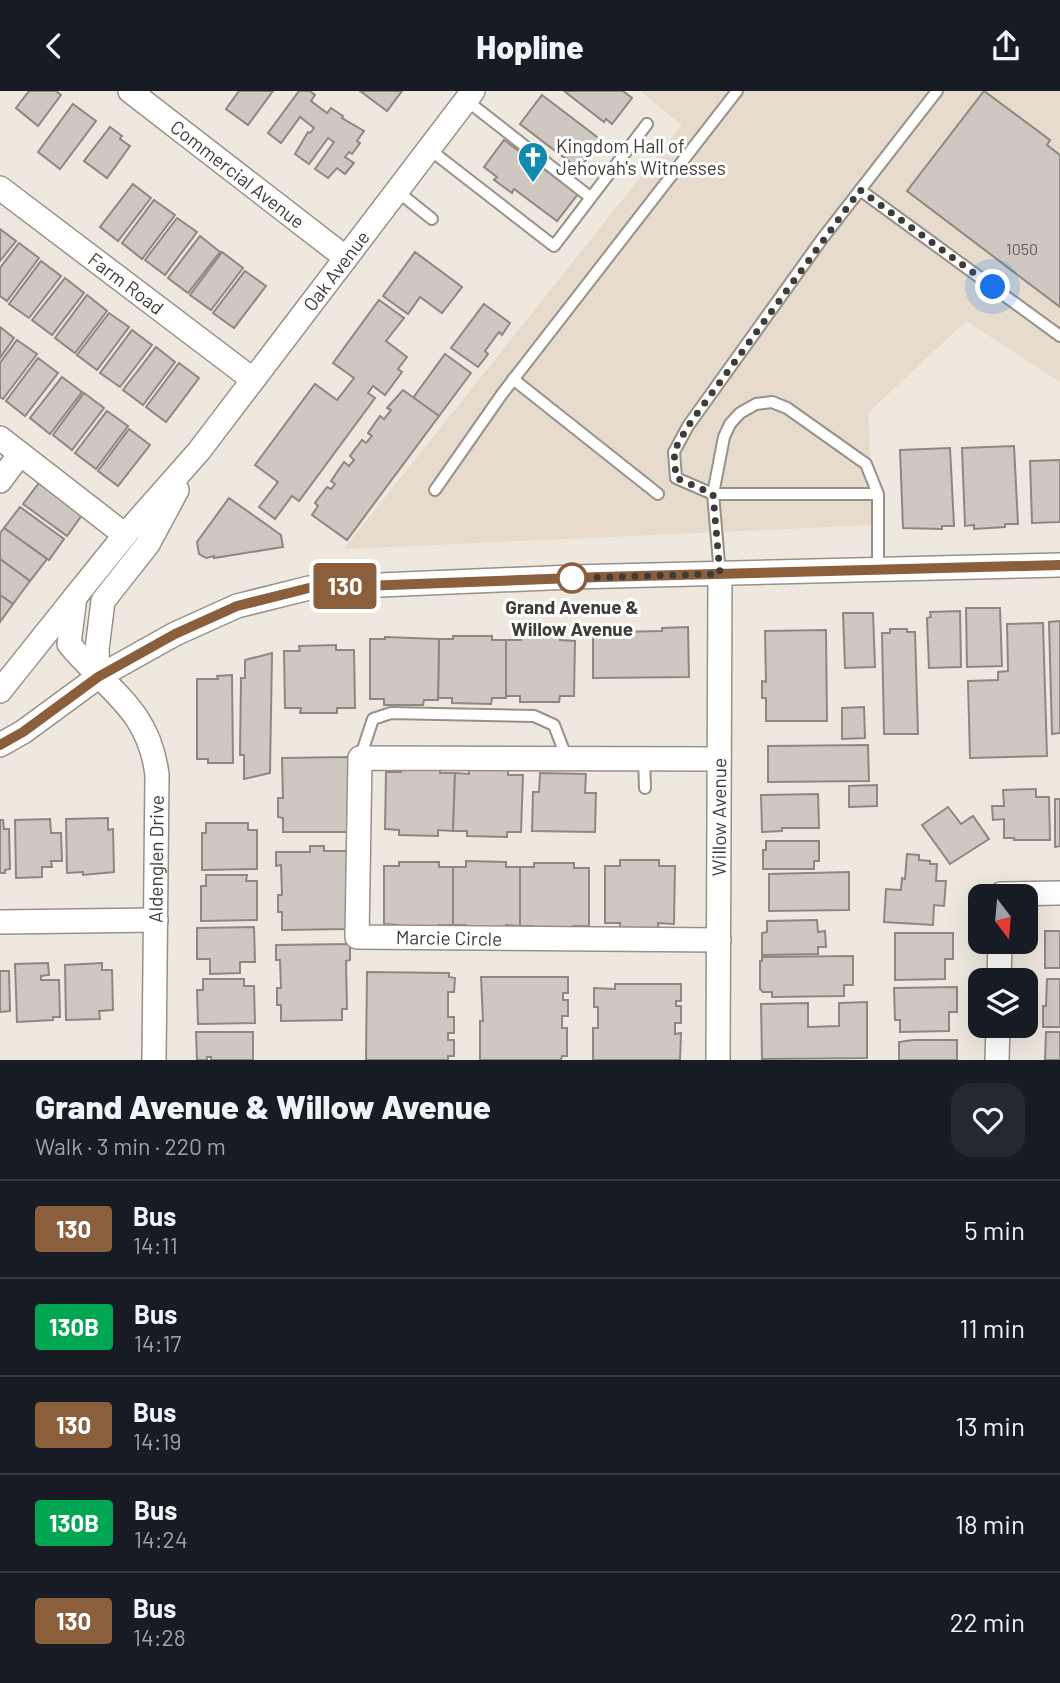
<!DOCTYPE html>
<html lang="en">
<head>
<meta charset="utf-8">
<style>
	body { margin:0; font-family:Barlow,sans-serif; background:#242831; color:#f1f3f6; height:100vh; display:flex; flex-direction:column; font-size:26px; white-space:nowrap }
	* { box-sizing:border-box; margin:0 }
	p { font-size:23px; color:#9ea1a6 }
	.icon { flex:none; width:38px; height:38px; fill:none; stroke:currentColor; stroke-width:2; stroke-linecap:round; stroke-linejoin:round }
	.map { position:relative; height:969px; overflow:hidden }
	.sheet { display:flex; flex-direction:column; background:#171b24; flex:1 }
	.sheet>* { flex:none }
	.badge { padding:0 14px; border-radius:5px; font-size:24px; line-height:46px }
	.needle { width:46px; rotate:164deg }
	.controls { position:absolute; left:968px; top:793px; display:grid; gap:14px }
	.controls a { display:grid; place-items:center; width:70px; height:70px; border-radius:14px; background:#171b24; box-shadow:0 7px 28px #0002; font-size:35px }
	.you { position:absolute; width:35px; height:35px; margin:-18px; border:5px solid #fff; border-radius:50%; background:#1a73e8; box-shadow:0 0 0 10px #1a73e833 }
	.map>.badge { position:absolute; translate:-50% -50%; box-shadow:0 0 0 4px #fff }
	.round { display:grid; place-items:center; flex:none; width:74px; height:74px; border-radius:21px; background:#242831 }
	.head { display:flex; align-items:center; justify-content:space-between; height:119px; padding:0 35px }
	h1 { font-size:33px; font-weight:800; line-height:52px }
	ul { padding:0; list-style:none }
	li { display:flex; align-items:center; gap:21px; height:98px; padding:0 35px; border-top:2px solid #363941 }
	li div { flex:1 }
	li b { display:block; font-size:26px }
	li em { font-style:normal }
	li .badge { min-width:77px; font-weight:700; text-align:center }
	header { display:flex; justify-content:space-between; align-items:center; height:91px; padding:0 35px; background:#171b24; font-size:32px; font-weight:800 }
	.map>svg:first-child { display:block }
	.built { fill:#e6dbcc }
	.building { fill:#cfc8c0; stroke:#8e8880; stroke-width:2 }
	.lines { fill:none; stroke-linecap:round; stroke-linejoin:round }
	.service-casing { stroke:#979189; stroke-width:14 }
	.minor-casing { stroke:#979189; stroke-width:26 }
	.service { stroke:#fff; stroke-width:10 }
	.minor { stroke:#fff; stroke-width:23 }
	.line-casing { stroke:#fff; stroke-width:16 }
	.line { stroke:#8b5e3c; stroke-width:10 }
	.walk { stroke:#3e3c38; stroke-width:7; stroke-dasharray:0 12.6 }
	.stop-dot { fill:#fff; stroke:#8b5e3c; stroke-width:3.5 }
	.labels { text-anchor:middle; stroke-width:6; stroke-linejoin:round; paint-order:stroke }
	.number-label { font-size:16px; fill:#625f5a }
	.poi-label { font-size:19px; fill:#3e3c38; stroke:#fff; text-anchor:start }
	.street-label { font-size:19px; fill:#3e3c38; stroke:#fff }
	.stop-label { font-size:19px; font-weight:bold; fill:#3e3c38; stroke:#fff }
</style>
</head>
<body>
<header><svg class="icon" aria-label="back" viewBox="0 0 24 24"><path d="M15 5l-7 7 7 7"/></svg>Hopline<svg class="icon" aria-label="share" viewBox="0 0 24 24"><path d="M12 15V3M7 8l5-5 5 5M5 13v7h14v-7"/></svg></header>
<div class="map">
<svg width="1060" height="969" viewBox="0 0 1060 969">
	<rect width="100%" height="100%" fill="#efe8df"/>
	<polygon class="built" points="640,0 1060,0 1060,291 966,230 868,322 874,434 344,458 682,34"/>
	<g class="building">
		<polygon points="29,0 56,0 61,4 38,35 16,17"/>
		<polygon points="239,0 273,0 248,34 226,18"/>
		<polygon points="299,0 310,0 315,4 311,10 327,22 331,17 343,25 342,27 364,40 357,50 360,52 352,63 349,61 345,66 354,72 345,83 337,77 328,87 315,78 334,51 328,47 309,73 295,63 308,41 310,42 314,37 300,26 281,52 268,42"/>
		<polygon points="360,0 402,0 387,20"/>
		<polygon points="564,0 623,0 632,7 612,33 606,28 604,31"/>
		<polygon points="984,0 1050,49 1047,54 1060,64 1060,216 907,100"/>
		<polygon points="542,4 601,49 579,78 520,33"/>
		<polygon points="73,13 96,30 60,78 38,61"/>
		<polygon points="110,36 122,45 120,48 130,55 107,87 84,70"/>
		<polygon points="504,49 578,103 557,130 514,98 512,102 494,89 497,86 484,76"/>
		<polygon points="133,93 151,107 118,150 100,136"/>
		<polygon points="154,109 175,124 142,168 122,152"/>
		<polygon points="177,127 197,141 165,184 145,169"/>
		<polygon points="0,138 16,150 0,170"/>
		<polygon points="200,145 220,161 188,202 168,187"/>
		<polygon points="19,152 39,167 7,210 0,205 0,177"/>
		<polygon points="222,161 243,177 211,219 190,204"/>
		<polygon points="415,161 462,196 442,222 420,206 408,223 383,205"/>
		<polygon points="41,170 61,185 29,227 9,213"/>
		<polygon points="245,180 266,195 234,237 213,222"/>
		<polygon points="65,187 84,202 52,244 32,229"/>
		<polygon points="87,204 107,220 75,262 55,247"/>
		<polygon points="379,209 404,227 386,250 407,266 398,278 402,281 385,304 373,295 368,302 375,307 299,410 292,405 275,428 259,416 278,391 255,374 315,293 337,309 354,287 333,272"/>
		<polygon points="484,213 510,232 502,244 499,241 485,260 488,263 478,276 451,257"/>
		<polygon points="109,222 129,236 97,279 77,264"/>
		<polygon points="0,236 14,247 0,267"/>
		<polygon points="132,239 152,254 120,296 100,282"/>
		<polygon points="17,249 37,263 3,308 0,306 0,272"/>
		<polygon points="156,256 175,271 143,314 123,299"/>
		<polygon points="445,263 471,282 439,325 413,307"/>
		<polygon points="38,267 58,282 25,325 6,310"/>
		<polygon points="179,272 199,287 166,331 146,316"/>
		<polygon points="62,286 82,301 50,343 30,327"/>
		<polygon points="403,299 439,325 347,449 312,424 318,415 315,412 327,396 331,398 335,393 331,390 344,371 349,375 354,369 350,365 362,349 366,352 372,345 368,342 380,325 384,328 391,319 387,317"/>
		<polygon points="84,302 104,317 72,359 53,344"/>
		<polygon points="107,320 128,335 96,378 75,362"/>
		<polygon points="129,338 150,354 118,395 98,380"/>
		<polygon points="1014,355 1018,433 1005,433 1005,436 974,438 974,434 965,435 962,357"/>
		<polygon points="950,357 954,435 942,435 942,438 903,437 900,359"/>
		<polygon points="1060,369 1060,431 1032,432 1030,370"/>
		<polygon points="39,392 82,424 67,445 23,413"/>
		<polygon points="229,407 281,444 283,456 214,467 214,465 206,467 199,463 197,451"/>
		<polygon points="20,416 64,448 49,469 4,437"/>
		<polygon points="4,437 47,468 30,490 0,468 0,442"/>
		<polygon points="0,468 30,490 13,513 0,504"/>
		<polygon points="0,504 13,513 0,531"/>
		<polygon points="966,517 1000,517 1002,575 967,576"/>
		<polygon points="960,520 961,576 929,577 927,527 931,526 930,521"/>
		<polygon points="843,522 873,522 875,576 845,577"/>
		<polygon points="1060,530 1060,642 1052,643 1049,531"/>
		<polygon points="1043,532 1047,665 970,667 968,590 998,589 998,581 1008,580 1007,533"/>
		<polygon points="688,536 689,586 593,587 593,538 618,538 618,541 662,540 662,537"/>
		<polygon points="890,538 907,538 907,541 915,541 918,643 884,643 882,542 890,542"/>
		<polygon points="826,539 827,630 766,630 766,607 762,607 762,590 766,591 765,540"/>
		<polygon points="521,543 560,544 560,549 575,550 574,605 560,605 559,611 520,611 520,605 506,605 506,549 521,549"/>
		<polygon points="453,545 492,545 492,549 506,549 506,607 492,607 491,613 452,612 452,607 438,607 439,548 453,548"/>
		<polygon points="385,546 439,548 438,609 424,609 423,614 384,614 384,608 370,608 370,548 385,548"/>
		<polygon points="336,554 336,559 354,559 355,617 337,617 337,622 300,622 301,617 285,617 284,560 300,560 299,555"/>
		<polygon points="272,562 270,682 244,688 244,664 240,664 241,587 245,587 245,569"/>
		<polygon points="232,584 233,672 208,672 208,668 197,668 197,588 218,588 217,585"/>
		<polygon points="864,616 865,647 842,648 842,617"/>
		<polygon points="868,654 869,690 768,691 768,655"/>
		<polygon points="348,666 349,741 283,741 283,727 278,726 278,707 283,707 282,667"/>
		<polygon points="401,678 440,678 440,682 455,682 453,740 438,739 438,745 399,744 399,739 385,738 386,681 401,681"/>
		<polygon points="469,678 508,679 508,684 523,684 521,741 507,741 507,746 467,745 467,740 453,740 455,682 469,683"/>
		<polygon points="540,682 586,683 585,702 596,702 595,741 532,740 533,701 539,701"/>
		<polygon points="877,694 877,715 849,716 849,695"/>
		<polygon points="1036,698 1036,706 1049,706 1050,749 1014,749 1014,747 1004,747 1004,728 993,729 992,715 1004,715 1003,699"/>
		<polygon points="818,703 819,737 782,737 782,740 762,741 761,704"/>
		<polygon points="1055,708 1060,708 1060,755 1055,756"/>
		<polygon points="948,716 961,733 973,725 989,748 950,773 922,734"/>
		<polygon points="108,727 108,739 113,738 114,781 83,784 83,781 67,782 66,728"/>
		<polygon points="50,728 51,742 61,742 62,770 51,770 52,776 42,776 42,786 16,787 15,729"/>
		<polygon points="0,729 3,729 4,738 9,738 10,778 5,779 5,782 0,782"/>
		<polygon points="206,732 248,732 248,739 257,739 257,778 202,779 202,742 206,742"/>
		<polygon points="766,750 819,750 819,770 814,770 814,778 763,778 763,759 766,759"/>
		<polygon points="310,755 324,755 324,760 349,760 349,775 346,775 347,838 282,839 282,821 278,821 278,804 282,804 281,774 276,775 276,761 310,761"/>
		<polygon points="907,763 919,764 919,769 930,770 930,773 937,773 936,790 946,790 944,815 934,814 933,834 884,831 886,798 901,799 902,787 905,788"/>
		<polygon points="620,769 659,769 659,775 675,775 674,833 658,832 658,838 620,837 620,832 605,832 605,775 620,775"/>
		<polygon points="466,770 506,771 506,776 520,776 520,835 506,834 506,838 466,838 466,834 453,834 453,776 466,776"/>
		<polygon points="399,771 439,771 439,776 453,776 453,834 438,834 438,838 398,838 398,834 384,833 384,775 399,775"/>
		<polygon points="534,772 574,772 574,777 589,777 589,835 573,835 573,839 533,839 533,835 520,835 520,776 534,776"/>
		<polygon points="849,781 849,819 769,820 769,783"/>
		<polygon points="206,784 247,784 246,790 257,790 257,829 201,830 201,795 206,795"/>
		<polygon points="817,829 818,841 825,840 826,856 818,856 818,863 762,864 762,842 767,841 767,830"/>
		<polygon points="254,836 255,871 240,871 240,882 210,883 210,868 197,868 197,837"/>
		<rect x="1045" y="840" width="15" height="37"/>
		<polygon points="895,842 953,842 953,868 945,868 945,888 895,889"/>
		<polygon points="350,853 350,869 346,870 347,918 342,918 342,929 281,930 281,914 277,914 277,897 281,897 280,869 276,869 276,854"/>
		<polygon points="853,865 853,894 844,894 844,905 772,906 772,901 763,901 760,898 760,870 762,870 762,866"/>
		<polygon points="48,872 49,884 41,885 41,889 59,889 60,926 53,926 53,929 17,931 15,873"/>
		<polygon points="102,872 102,879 112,879 113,919 99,920 100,928 66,929 65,874"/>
		<polygon points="0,880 9,880 10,920 0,921"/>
		<polygon points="367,881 449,882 449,886 455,887 454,901 448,901 448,926 454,926 454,942 448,942 448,949 454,949 454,965 448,965 448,969 366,969"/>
		<polygon points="481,886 568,886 568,902 563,902 563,909 568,909 568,925 562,925 562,937 567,937 567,965 562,965 561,969 480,969 480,930 483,930"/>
		<polygon points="203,888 244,888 244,895 254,895 255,932 198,933 197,899 203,899"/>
		<polygon points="1047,888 1060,888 1060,936 1043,936 1043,915 1046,915"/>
		<polygon points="615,893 681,893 681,910 676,910 676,915 681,915 681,932 675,932 675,943 681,942 680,969 593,969 593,937 598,937 598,916 594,916 594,897 615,898"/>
		<polygon points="957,896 957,921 949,921 949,940 900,941 900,929 895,929 894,897"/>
		<polygon points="867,911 867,967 762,968 761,913 808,912 808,936 839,935 839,912"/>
		<polygon points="196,941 253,941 253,969 211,969 211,966 207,966 207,969 197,969"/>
		<polygon points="1046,941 1060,941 1060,969 1045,969"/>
		<polygon points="913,949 957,949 957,969 899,969 899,951"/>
	</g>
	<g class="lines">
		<g class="service-casing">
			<g id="service">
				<polyline points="466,9 590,106"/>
				<polyline points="429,58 554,155 647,33"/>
				<polyline points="860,99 1060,245"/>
				<polyline points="397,100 432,128"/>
				<polyline points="513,288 658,403"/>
				<polyline points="435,399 502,303 737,0"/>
				<polyline points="878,479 878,403 866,373 787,317 772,311 756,313 740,322 730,333 724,346 713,403 878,403"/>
				<polyline points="720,483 713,403 676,387 674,361 688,335 822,148 937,0"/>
				<polyline points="360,667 373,628 391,622 534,625 554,634 567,668"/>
				<polyline points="644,668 645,697"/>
			</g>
		</g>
		<g class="minor-casing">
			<g id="minor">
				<path id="s1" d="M 130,0 L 346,167"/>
				<path id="s2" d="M 0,97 L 252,288"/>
				<polyline points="0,347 125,444"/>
				<polyline points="0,390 20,363"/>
				<polyline points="98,586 97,558 103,510 148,453 177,399"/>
				<polyline points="0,600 75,506"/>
				<polyline points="0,654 23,641 98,586 175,543 237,515 309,497 572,486 1060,474"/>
				<polyline points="1001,805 1001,803 1060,802"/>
				<polyline points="0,831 156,829"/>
				<polyline points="719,849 357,846 360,667 719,668"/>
				<polyline points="999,889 1000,850"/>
				<path id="s3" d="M 154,969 L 157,684 C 149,618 108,600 69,553 L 75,506 L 125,444 L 199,360 L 473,0"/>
				<path id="s4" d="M 718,969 L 720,483"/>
				<polyline points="997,969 998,934"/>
			</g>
		</g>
		<use href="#service" class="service"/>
		<use href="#minor" class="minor"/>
	</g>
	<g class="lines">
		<g class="line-casing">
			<polyline id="line" points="0,654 23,641 98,586 175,543 237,515 309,497 600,486 1060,474"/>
		</g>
		<use href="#line" class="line"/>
		<polyline class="walk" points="572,487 720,483 713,403 676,387 674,360 688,335 860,99 993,196"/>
	</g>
	<defs>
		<g id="church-pin" transform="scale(1.575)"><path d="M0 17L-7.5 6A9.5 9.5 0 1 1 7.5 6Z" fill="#128aad" stroke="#fff"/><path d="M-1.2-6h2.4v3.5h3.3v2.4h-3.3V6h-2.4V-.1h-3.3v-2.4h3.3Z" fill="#fff"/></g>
	</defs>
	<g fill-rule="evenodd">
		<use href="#church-pin" x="533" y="66"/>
	</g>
	<circle class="stop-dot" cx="572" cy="487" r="14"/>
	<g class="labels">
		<g class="number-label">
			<text x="1022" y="164">1050</text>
		</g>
		<g class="poi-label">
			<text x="556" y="62">Kingdom Hall of<tspan x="556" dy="22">Jehovah's Witnesses</tspan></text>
		</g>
		<g class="street-label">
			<text dy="7" stroke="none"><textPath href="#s1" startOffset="136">Commercial Avenue</textPath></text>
			<text dy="7" stroke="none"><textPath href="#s3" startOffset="912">Oak Avenue</textPath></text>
			<text dy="7" stroke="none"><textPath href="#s2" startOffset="158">Farm Road</textPath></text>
			<text dy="7" stroke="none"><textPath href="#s4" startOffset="243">Willow Avenue</textPath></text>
			<text dy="7" stroke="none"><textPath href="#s3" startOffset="201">Aldenglen Drive</textPath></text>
			<text transform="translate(449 847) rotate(1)" y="7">Marcie Circle</text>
		</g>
		<g class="stop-label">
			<text x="572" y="523">Grand Avenue &amp;<tspan x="572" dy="22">Willow Avenue</tspan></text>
		</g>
	</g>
</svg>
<div class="controls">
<a><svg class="needle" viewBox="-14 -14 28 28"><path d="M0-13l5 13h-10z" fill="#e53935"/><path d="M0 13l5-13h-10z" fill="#9ea1a6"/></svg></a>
<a><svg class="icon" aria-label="layers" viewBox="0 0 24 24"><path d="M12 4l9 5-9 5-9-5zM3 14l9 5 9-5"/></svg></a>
</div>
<div class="you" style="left:993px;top:196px"></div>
<b class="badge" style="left:345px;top:495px;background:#8b5e3c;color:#fff">130</b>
</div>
<section class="sheet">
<div class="head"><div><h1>Grand Avenue &amp; Willow Avenue</h1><p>Walk · 3 min · 220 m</p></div><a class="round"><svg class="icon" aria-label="heart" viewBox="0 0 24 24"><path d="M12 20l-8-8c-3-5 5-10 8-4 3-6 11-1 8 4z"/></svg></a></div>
<ul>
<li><span class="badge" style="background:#8b5e3c;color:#fff">130</span><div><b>Bus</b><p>14:11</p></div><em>5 min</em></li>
<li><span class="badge" style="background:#00a651;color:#fff">130B</span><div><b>Bus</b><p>14:17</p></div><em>11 min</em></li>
<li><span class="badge" style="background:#8b5e3c;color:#fff">130</span><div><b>Bus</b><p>14:19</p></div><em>13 min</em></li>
<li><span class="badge" style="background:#00a651;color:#fff">130B</span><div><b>Bus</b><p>14:24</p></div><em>18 min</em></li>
<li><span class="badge" style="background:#8b5e3c;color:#fff">130</span><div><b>Bus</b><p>14:28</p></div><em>22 min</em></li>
</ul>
</section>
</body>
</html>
